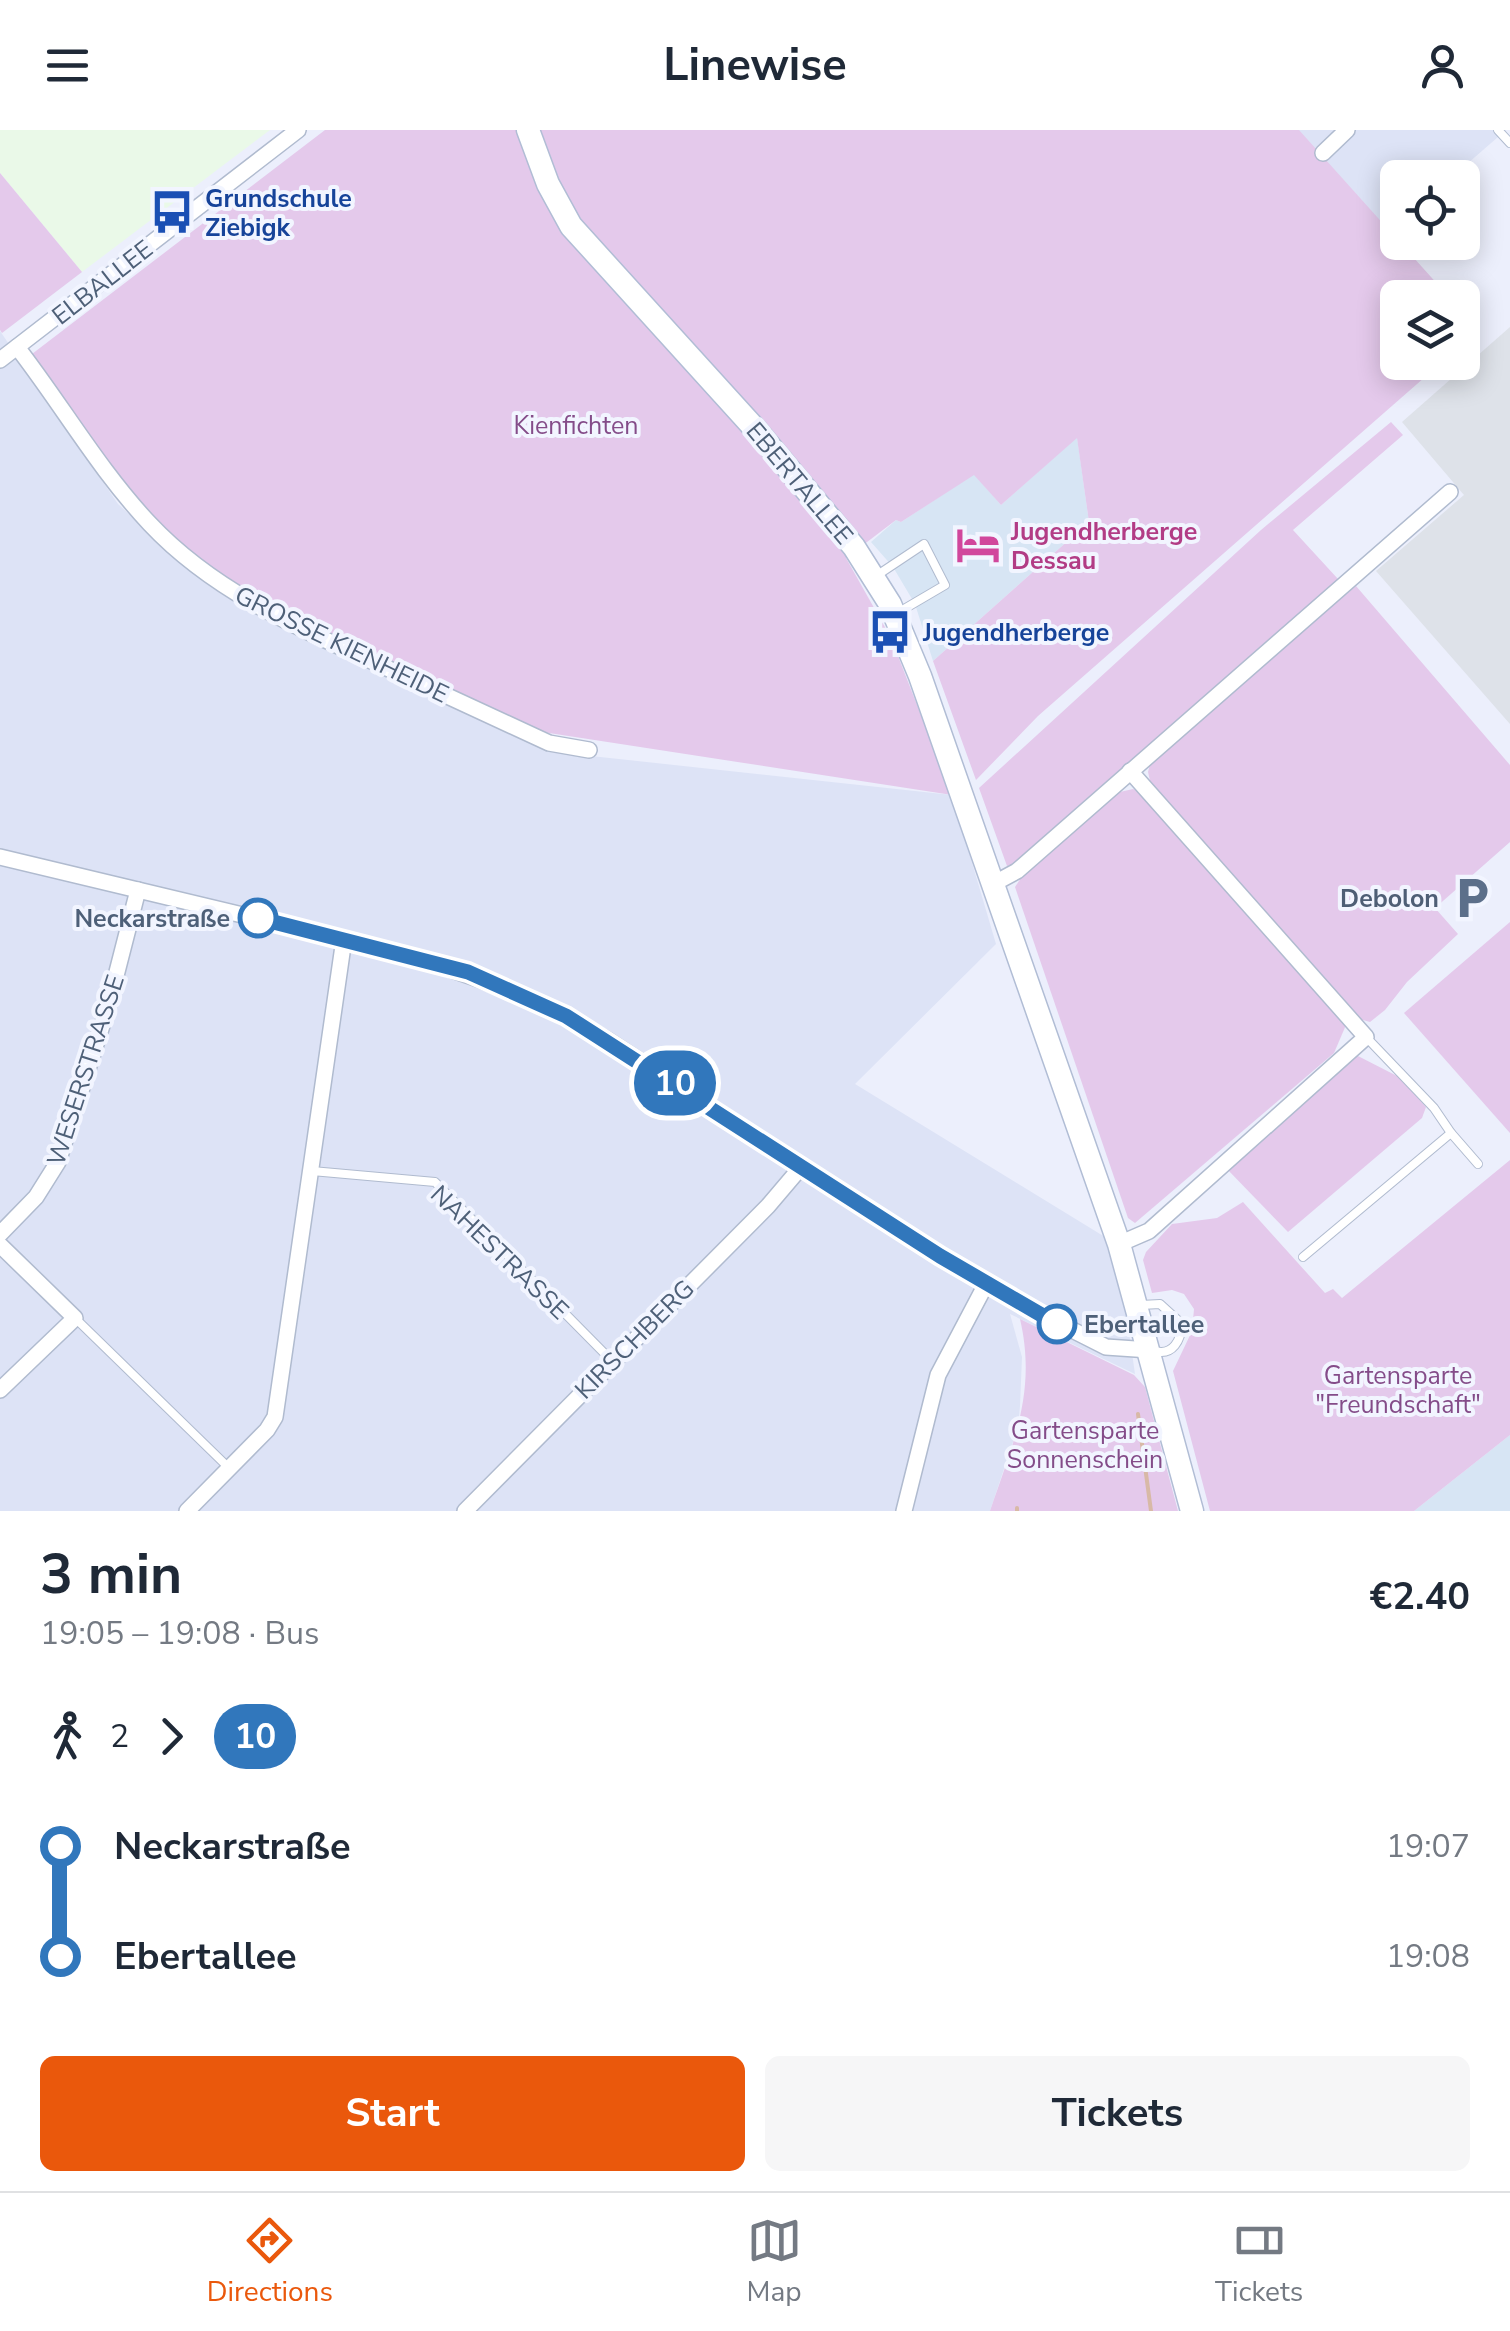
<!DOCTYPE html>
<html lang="en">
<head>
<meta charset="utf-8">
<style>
	body { margin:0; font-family:"Nunito Sans",sans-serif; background:#f6f6f7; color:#1f2937; height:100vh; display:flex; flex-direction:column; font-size:38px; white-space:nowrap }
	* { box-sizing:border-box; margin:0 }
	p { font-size:32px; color:#747a83 }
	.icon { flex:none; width:55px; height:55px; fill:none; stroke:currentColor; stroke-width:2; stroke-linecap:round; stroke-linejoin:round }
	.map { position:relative; height:1381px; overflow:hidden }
	.panel { display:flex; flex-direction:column; background:#fff; flex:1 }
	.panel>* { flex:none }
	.badge { padding:0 20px; border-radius:32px; font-size:35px; line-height:65px }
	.fabs { position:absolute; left:1380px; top:30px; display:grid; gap:20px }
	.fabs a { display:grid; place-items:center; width:100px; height:100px; border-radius:15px; background:#fff; box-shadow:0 5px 25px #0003; font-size:50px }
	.map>.badge { position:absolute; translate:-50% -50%; box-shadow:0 0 0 5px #fff }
	.legs { display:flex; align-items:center; gap:15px; height:110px; padding:0 40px; font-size:32px }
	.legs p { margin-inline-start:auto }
	.head { display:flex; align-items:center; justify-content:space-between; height:170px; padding:0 40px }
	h1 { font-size:55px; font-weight:700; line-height:75px }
	.button { display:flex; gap:20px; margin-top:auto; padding:20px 40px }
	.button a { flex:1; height:115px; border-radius:15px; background:#ea580c; color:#fff; font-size:40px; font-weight:700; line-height:115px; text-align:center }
	.button a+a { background:#f6f6f7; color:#1f2937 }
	ul { padding:0 40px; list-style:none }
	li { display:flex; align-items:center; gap:35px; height:110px; font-size:38px }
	li i { display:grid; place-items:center; width:15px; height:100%; margin:0 12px; background:currentColor }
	li i::after { content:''; width:25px; height:25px; margin:-12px; border:8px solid; border-radius:50%; background:#fff }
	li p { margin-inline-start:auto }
	li:first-child i { background:linear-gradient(#0000 50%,currentColor 0) }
	li:last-child i { background:linear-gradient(currentColor 50%,#0000 0) }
	header { display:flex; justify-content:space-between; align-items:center; height:130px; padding:0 40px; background:#fff; font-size:45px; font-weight:700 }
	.dock { display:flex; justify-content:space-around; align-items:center; height:140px; border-top:2px solid #e0e1e3; background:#fff; font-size:28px; color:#747a83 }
	.dock a { display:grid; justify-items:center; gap:5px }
	.dock .selected { color:#ea580c }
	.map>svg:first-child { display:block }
	.residential { fill:#dde3f6 }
	.commercial { fill:#d7e5f4 }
	.industrial { fill:#dee2e9 }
	.education { fill:#eaf9e8 }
	.green { fill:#e4c9eb }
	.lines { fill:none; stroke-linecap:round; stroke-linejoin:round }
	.stream { stroke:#d8b9a6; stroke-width:4 }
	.lane-casing { stroke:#b0bbcf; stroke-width:10 }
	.street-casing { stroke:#b0bbcf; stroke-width:18 }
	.secondary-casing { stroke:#b1bdd5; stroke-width:25 }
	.lane { stroke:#fff; stroke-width:8 }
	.street { stroke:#fff; stroke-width:15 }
	.secondary { stroke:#fff; stroke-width:22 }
	.line-1-casing { stroke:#fff; stroke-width:22 }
	.line-1 { stroke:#3177bc; stroke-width:15 }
	.stop-1-dot { fill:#fff; stroke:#3177bc; stroke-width:5 }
	.labels { text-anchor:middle; stroke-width:8; stroke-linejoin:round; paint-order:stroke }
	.transit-label { font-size:25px; font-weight:bold; fill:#164399; stroke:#f2f5ff; text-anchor:start }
	.street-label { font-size:25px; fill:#4e6078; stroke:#f2f5ff }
	.park-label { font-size:25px; fill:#844c89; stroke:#f2f5ff }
	.hotel-label { font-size:25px; font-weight:bold; fill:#b23c85; stroke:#f2f5ff; text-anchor:start }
	.service-label { font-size:25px; font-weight:bold; fill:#4e5e75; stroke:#f2f5ff; text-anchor:end }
	.stop-label { font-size:25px; font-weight:bold; fill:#4e6078; stroke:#f2f5ff; text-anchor:end }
</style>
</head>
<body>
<header><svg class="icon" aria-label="menu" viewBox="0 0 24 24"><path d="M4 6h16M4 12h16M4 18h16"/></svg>Linewise<svg class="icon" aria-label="person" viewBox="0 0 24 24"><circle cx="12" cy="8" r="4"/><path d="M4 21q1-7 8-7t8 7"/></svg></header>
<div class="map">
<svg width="1510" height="1381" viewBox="0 0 1510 1381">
	<rect width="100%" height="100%" fill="#eceffc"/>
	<g class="residential">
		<polygon points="1298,0 1506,0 1452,47 1398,48 1397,96 1390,103"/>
		<polygon points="0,201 118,374 191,441 251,480 554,622 952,665 996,814 855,954 1105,1107 1124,1167 1135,1244 1010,1184 1022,1227 1020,1276 1018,1297 990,1381 0,1381"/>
	</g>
	<g class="commercial">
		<polygon points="1077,307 1089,392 933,531 915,474 893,437 871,412 896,390 901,392 974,344 1001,375"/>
		<polygon points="1510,1305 1510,1381 1414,1381"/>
	</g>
	<polygon class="industrial" points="1510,197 1510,594 1376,441 1464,365 1402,292"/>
	<polygon class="education" points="0,0 270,0 82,142 0,43"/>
	<g class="green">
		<polygon points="325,0 1299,0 1449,167 1398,168 1398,232 1441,233 1038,586 976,650 933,531 1089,392 1077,308 1001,375 974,345 901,392 896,390 846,428 891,508 952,665 536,601 325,506 202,439 114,343 32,224"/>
		<polygon points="0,43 82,142 2,203 0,200"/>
		<polygon points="1391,292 1403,305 1293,400 1338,449 1015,734 1007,736 979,658 1261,400"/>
		<polygon points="1356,456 1510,635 1510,712 1435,778 1458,804 1407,852 1385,880 1370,892 1356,888 1151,655 1148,642 1151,630"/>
		<polygon points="1133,659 1143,664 1346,895 1334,923 1135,1093 1128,1088 1015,757 1023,745 1120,662"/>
		<polygon points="1510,792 1510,1003 1404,883"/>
		<polygon points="1356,925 1399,947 1426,977 1422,988 1288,1102 1226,1038"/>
		<polygon points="1510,1030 1510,1305 1414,1381 1210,1381 1173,1241 1192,1201 1194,1179 1184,1164 1172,1160 1152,1163 1143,1130 1146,1122 1172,1094 1217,1088 1243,1072 1325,1163 1333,1159 1342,1168"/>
		<path d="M 1020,1189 L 1134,1245 L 1145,1257 L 1178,1381 L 990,1381 C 1013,1313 1037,1262 1020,1189 Z"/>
	</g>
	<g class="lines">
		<g class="stream">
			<polyline points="1138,1284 1151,1381"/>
			<polyline points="1017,1381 1017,1378"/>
		</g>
		<g class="lane-casing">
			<g id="lane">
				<polyline points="1498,0 1510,13"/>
				<polyline points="876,446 924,414 945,455 899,482"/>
				<polyline points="1366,907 1434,978 1451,1003"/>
				<polyline points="312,1041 435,1052 612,1231"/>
				<polyline points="1303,1127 1451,1003 1478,1034"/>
				<path d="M 1141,1175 L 1160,1174 L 1182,1194 C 1181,1210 1173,1226 1155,1221"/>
				<polyline points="75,1188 229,1338"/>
			</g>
		</g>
		<g class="street-casing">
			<g id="street">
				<polyline points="1323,23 1347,0"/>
				<path d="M 17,217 C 62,275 99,340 150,394 C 212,460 294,496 376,533 C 434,560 491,586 549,613 L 589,620"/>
				<polyline points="0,230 298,0"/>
				<path d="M 0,727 C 86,748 173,768 259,789 C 388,819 493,842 609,911 L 940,1126 L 1021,1174 L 1106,1217 L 1150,1220"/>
				<polyline points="993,754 1017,741 1450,362"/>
				<polyline points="0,1104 36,1067 58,1032 108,877 138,760"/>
				<polyline points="1119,1114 1149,1101 1366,907 1130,641"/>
				<polyline points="0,1115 75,1188 0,1260"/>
				<polyline points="187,1381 267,1300 275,1287 344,809"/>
				<polyline points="465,1381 768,1076 802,1036"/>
				<polyline points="904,1381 938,1245 986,1154"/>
			</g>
		</g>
		<g class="secondary-casing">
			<polyline id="secondary" points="528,0 548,54 571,96 757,301 854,417 890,474 920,546 1119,1114 1192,1381"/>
		</g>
		<use href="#lane" class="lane"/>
		<use href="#street" class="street"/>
		<use href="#secondary" class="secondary"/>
	</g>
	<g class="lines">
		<g class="line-1-casing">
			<polyline id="line-1" points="258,788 468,842 566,886 940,1126 1057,1194"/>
		</g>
		<use href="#line-1" class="line-1"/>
	</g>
	<defs>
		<g id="bus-bare" transform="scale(3.45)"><path d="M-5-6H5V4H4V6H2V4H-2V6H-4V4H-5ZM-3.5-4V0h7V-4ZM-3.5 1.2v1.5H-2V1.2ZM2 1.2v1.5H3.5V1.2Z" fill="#1a4fb4" stroke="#f2f5ff" stroke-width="2.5" paint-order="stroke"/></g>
		<g id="hotel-bare" transform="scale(3.45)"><path d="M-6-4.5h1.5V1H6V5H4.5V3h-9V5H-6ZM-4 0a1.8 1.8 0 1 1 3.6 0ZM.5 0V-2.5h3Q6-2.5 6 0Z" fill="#d1479c" stroke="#f2f5ff" stroke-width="2.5" paint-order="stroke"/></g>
		<g id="parking-bare" transform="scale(3.45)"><path d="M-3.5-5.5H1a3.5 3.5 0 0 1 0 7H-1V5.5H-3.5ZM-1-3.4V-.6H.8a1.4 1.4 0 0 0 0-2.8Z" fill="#5c6f8a" stroke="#f2f5ff" stroke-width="2.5" paint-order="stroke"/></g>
	</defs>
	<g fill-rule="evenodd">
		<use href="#bus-bare" x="172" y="82"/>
		<use href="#hotel-bare" x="978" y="415"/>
		<use href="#bus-bare" x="890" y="502"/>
		<use href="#parking-bare" x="1472" y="768"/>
	</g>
	<g class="stop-1-dot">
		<circle cx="258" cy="788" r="18"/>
		<circle cx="1057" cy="1194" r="18"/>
	</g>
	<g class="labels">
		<g class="transit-label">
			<text x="205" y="77">Grundschule<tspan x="205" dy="29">Ziebigk</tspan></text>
			<text x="923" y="511">Jugendherberge</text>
		</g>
		<g class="street-label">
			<text transform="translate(102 152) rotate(-38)" y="9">ELBALLEE</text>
			<text transform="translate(800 353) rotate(50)" y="9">EBERTALLEE</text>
			<text transform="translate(342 514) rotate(26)" y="9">GROSSE KIENHEIDE</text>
			<text transform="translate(85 940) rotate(-72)" y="9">WESERSTRASSE</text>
			<text transform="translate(500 1122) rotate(44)" y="9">NAHESTRASSE</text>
			<text transform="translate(634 1209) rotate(-45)" y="9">KIRSCHBERG</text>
		</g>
		<g class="park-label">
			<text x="576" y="304">Kienfichten</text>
			<text x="1398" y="1254">Gartensparte<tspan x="1398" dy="29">"Freundschaft"</tspan></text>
			<text x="1085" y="1309">Gartensparte<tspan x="1085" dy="29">Sonnenschein</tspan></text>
		</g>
		<g class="hotel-label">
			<text x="1011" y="410">Jugendherberge<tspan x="1011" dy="29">Dessau</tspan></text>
		</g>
		<g class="service-label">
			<text x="1439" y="777">Debolon</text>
		</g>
		<g class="stop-label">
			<text x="230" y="797">Neckarstraße</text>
			<text x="1084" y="1203" text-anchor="start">Ebertallee</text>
		</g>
	</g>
</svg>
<div class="fabs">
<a><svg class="icon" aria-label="locate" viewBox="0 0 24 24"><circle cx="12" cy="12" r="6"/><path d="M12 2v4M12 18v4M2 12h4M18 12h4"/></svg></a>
<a><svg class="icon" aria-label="layers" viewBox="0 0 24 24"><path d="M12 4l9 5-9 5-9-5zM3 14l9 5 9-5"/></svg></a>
</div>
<b class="badge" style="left:675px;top:953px;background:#3177bc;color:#fff">10</b>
</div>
<section class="panel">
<div class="head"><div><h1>3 min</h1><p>19:05 – 19:08 · Bus</p></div><b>€2.40</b></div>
<div class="legs"><svg class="icon" aria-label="walk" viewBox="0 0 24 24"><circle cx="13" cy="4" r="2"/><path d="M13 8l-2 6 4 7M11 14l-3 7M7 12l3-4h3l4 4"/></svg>2<svg class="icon" aria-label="forward" viewBox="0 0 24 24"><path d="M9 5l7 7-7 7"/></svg><b class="badge" style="background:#3177bc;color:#fff">10</b></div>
<ul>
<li><i style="color:#3177bc"></i><b>Neckarstraße</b><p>19:07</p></li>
<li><i style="color:#3177bc"></i><b>Ebertallee</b><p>19:08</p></li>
</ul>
<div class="button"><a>Start</a><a>Tickets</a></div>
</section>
<nav class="dock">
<a class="selected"><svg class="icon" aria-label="directions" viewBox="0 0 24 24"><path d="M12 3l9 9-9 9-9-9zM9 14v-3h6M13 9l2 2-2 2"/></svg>Directions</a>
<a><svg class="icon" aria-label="map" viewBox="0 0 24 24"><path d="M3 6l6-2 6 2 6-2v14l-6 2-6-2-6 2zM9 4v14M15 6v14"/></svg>Map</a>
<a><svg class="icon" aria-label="tickets" viewBox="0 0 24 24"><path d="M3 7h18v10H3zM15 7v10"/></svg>Tickets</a>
</nav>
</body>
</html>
